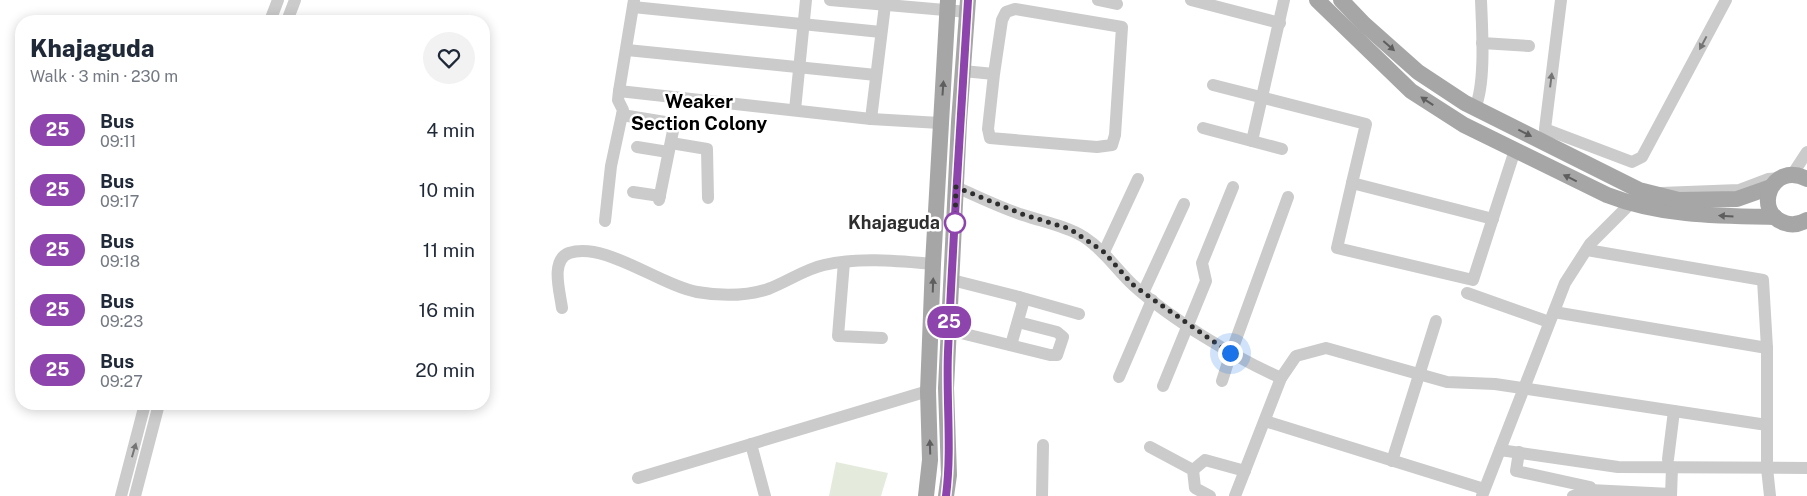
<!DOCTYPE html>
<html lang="en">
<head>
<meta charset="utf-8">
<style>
	body { margin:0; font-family:"Public Sans",sans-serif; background:#f2f2f3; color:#1f2937; height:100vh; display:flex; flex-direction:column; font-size:19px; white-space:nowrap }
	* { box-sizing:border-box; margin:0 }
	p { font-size:16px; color:#747a83 }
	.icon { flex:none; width:28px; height:28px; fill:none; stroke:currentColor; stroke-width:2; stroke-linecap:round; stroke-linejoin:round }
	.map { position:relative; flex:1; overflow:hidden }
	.side { position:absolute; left:15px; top:15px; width:475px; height:395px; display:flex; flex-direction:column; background:#fff; border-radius:20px; box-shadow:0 2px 12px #0003 }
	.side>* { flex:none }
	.badge { padding:0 10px; border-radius:16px; font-size:18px; line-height:32px }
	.you { position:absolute; width:25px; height:25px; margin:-12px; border:4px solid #fff; border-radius:50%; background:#1a73e8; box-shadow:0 0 0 8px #1a73e833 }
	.map>.badge { position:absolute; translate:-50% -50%; box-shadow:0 0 0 2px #fff }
	.round { display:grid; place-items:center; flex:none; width:52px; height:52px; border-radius:26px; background:#f2f2f3 }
	.head { display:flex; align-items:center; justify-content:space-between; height:85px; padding:0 15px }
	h1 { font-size:24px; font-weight:800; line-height:38px }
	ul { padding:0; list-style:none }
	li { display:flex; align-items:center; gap:15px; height:60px; padding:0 15px }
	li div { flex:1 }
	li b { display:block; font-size:19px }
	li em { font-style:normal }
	li .badge { min-width:55px; font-weight:700; text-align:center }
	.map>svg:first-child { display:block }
	.green { fill:#e4ebdc }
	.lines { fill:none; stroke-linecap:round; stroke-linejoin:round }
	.minor { stroke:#cbcbcb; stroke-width:12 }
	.major { stroke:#a6a6a6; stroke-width:16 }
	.oneway { fill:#757575 }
	.oneway2 { fill:#5e5e5e }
	.line-casing { stroke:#fff; stroke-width:11 }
	.line { stroke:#8e44ad; stroke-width:8 }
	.walk { stroke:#2e2e2e; stroke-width:5; stroke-dasharray:0 9 }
	.stop-dot { fill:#fff; stroke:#8e44ad; stroke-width:2.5 }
	.labels { text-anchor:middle; stroke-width:5; stroke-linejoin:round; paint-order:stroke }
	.stop-label { font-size:18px; font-weight:bold; fill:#2e2e2e; stroke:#fff; text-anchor:end }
	.neighbourhood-label { font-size:19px; font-weight:bold; fill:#000; stroke:#fff }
</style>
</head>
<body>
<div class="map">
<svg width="1807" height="496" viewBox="0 0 1807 496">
	<rect width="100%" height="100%" fill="#fff"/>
	<polygon class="green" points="836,462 888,473 881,496 829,496"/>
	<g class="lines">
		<g class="minor">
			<polyline points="634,0 619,91 871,119 940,123"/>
			<polyline points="830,0 968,12"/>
			<polyline points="1098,0 1117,4"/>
			<polyline points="1191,0 1280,23"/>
			<polyline points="1561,0 1545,129 1632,162 1642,157 1726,0"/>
			<polyline points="633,7 881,32"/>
			<polyline points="270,21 278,0"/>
			<polyline points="287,21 295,0"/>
			<polyline points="1482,43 1529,46"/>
			<polyline points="627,50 876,75"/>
			<polyline points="963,71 994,74 1002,20 1006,12 1015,9 1122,27 1115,135 1112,145 1097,147 990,138 988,129 994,74"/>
			<polyline points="1213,85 1366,124 1352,183 1493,219"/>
			<path d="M 1475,108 C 1486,83 1482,28 1481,0"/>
			<polyline points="795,110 806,0"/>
			<polyline points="622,115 671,123 674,126 659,200"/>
			<polyline points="871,119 885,5"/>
			<polyline points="1203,128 1282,149"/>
			<polyline points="1252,141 1284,0"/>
			<polyline points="671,143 707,149 708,198"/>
			<polyline points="637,147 668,152"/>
			<polyline points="1792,175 1807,152"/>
			<polyline points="1352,183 1337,248 1473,280 1515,150"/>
			<path d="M 956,187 C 979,197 1001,208 1023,215 C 1044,222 1066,226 1084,237 C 1104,250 1116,269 1133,285 C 1172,320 1234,357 1281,378"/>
			<polyline points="633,192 660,196"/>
			<polyline points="1661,193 1739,190 1768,179 1781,178"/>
			<polyline points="605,221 611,166 623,110 618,100 619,91"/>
			<polyline points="1587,250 1763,280 1767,348 1767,468 1770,496"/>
			<polyline points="1104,252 1138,179"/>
			<polyline points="844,262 838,336 882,338"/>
			<polyline points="952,280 1019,297 1023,303 1011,345"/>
			<polyline points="1143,293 1184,204"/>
			<polyline points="1467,293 1549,322"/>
			<polyline points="1019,297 1079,314"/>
			<path d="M 562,308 C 560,292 550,260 569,253 C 605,241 659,285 697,292 C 720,296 746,296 768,289 C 787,282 805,269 824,265 C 859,257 898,261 933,264"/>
			<polyline points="1554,312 1767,348"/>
			<polyline points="949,330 1050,355 1057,355 1063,337 1057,332 1018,322"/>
			<polyline points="1119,377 1152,300"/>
			<polyline points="1222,381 1231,353 1288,197"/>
			<polyline points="1163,386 1206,281 1202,263 1233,187"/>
			<polyline points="1265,421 1484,489"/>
			<polyline points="751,444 765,496"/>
			<polyline points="1150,447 1193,470 1195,488 1210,496"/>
			<polyline points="1500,450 1618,467 1807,468"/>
			<polyline points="1519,452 1516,471 1590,487 1590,492 1573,496"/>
			<polyline points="1668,459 1674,411"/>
			<polyline points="1392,461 1436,321"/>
			<polyline points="1193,470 1205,460 1245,471"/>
			<polyline points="638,478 928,391"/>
			<polyline points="1590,490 1671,494"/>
			<polyline points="121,496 145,404"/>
			<polyline points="135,496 159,404"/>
			<polyline points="1042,496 1043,445"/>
			<polyline points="1235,496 1281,378 1296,356 1326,348 1447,382 1495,384 1767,425"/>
			<polyline points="1482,496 1565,283 1590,244 1630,204"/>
			<polyline points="1671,496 1672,467"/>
		</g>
		<g class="major">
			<path d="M 1317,0 L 1411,91 L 1464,125 L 1607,195 C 1661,216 1717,216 1775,217"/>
			<polyline points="1341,0 1364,24 1418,72 1465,103 1639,190 1679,200 1737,199 1771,187"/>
			<path d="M 1807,179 C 1771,160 1752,213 1785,223 C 1793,226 1800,224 1807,220"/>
			<polyline points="926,496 930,460 928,391 933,264 948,0"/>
			<polyline points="946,496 949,475 946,388 959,122 968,0"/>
		</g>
	</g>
	<defs><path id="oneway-solid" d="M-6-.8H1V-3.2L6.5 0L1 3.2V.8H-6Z" transform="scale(1.25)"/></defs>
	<g class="oneway">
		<use href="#oneway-solid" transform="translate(1703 43) rotate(118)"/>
		<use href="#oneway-solid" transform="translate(1551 80) rotate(-83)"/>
		<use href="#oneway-solid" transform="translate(134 450) rotate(-74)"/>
	</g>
	<g class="oneway2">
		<use href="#oneway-solid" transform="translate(1389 46) rotate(41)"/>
		<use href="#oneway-solid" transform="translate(943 88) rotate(-86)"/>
		<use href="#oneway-solid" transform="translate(1427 101) rotate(-147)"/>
		<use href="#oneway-solid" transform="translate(1525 133) rotate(27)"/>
		<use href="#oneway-solid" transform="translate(1570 178) rotate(-154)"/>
		<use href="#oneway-solid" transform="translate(1726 216) rotate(-177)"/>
		<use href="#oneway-solid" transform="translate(933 285) rotate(-88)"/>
		<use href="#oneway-solid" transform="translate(930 447) rotate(-92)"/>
	</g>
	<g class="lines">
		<g class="line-casing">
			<path id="line" d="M 946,496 C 952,449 946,400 948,352 C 953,235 961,117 968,0"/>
		</g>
		<use href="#line" class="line"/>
		<polyline class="walk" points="955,223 956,187 1022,214 1070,229 1104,252 1132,284 1144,293 1230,353"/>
	</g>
	<circle class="stop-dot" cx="955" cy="223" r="10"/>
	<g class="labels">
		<g class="stop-label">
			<text x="940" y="229">Khajaguda</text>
		</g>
		<g class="neighbourhood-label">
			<text x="699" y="108">Weaker<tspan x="699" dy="22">Section Colony</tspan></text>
		</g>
	</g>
</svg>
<div class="you" style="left:1230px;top:353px"></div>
<b class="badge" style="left:949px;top:322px;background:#8e44ad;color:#fff">25</b>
<section class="side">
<div class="head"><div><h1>Khajaguda</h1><p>Walk · 3 min · 230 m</p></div><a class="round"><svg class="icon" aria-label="heart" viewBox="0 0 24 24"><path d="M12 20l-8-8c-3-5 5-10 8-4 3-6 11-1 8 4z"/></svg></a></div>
<ul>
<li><span class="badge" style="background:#8e44ad;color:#fff">25</span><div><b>Bus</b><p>09:11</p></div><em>4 min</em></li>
<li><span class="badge" style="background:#8e44ad;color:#fff">25</span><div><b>Bus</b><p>09:17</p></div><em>10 min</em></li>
<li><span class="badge" style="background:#8e44ad;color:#fff">25</span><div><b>Bus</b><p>09:18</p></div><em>11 min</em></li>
<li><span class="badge" style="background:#8e44ad;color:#fff">25</span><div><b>Bus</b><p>09:23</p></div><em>16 min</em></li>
<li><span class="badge" style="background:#8e44ad;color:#fff">25</span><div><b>Bus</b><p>09:27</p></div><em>20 min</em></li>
</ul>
</section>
</div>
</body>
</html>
